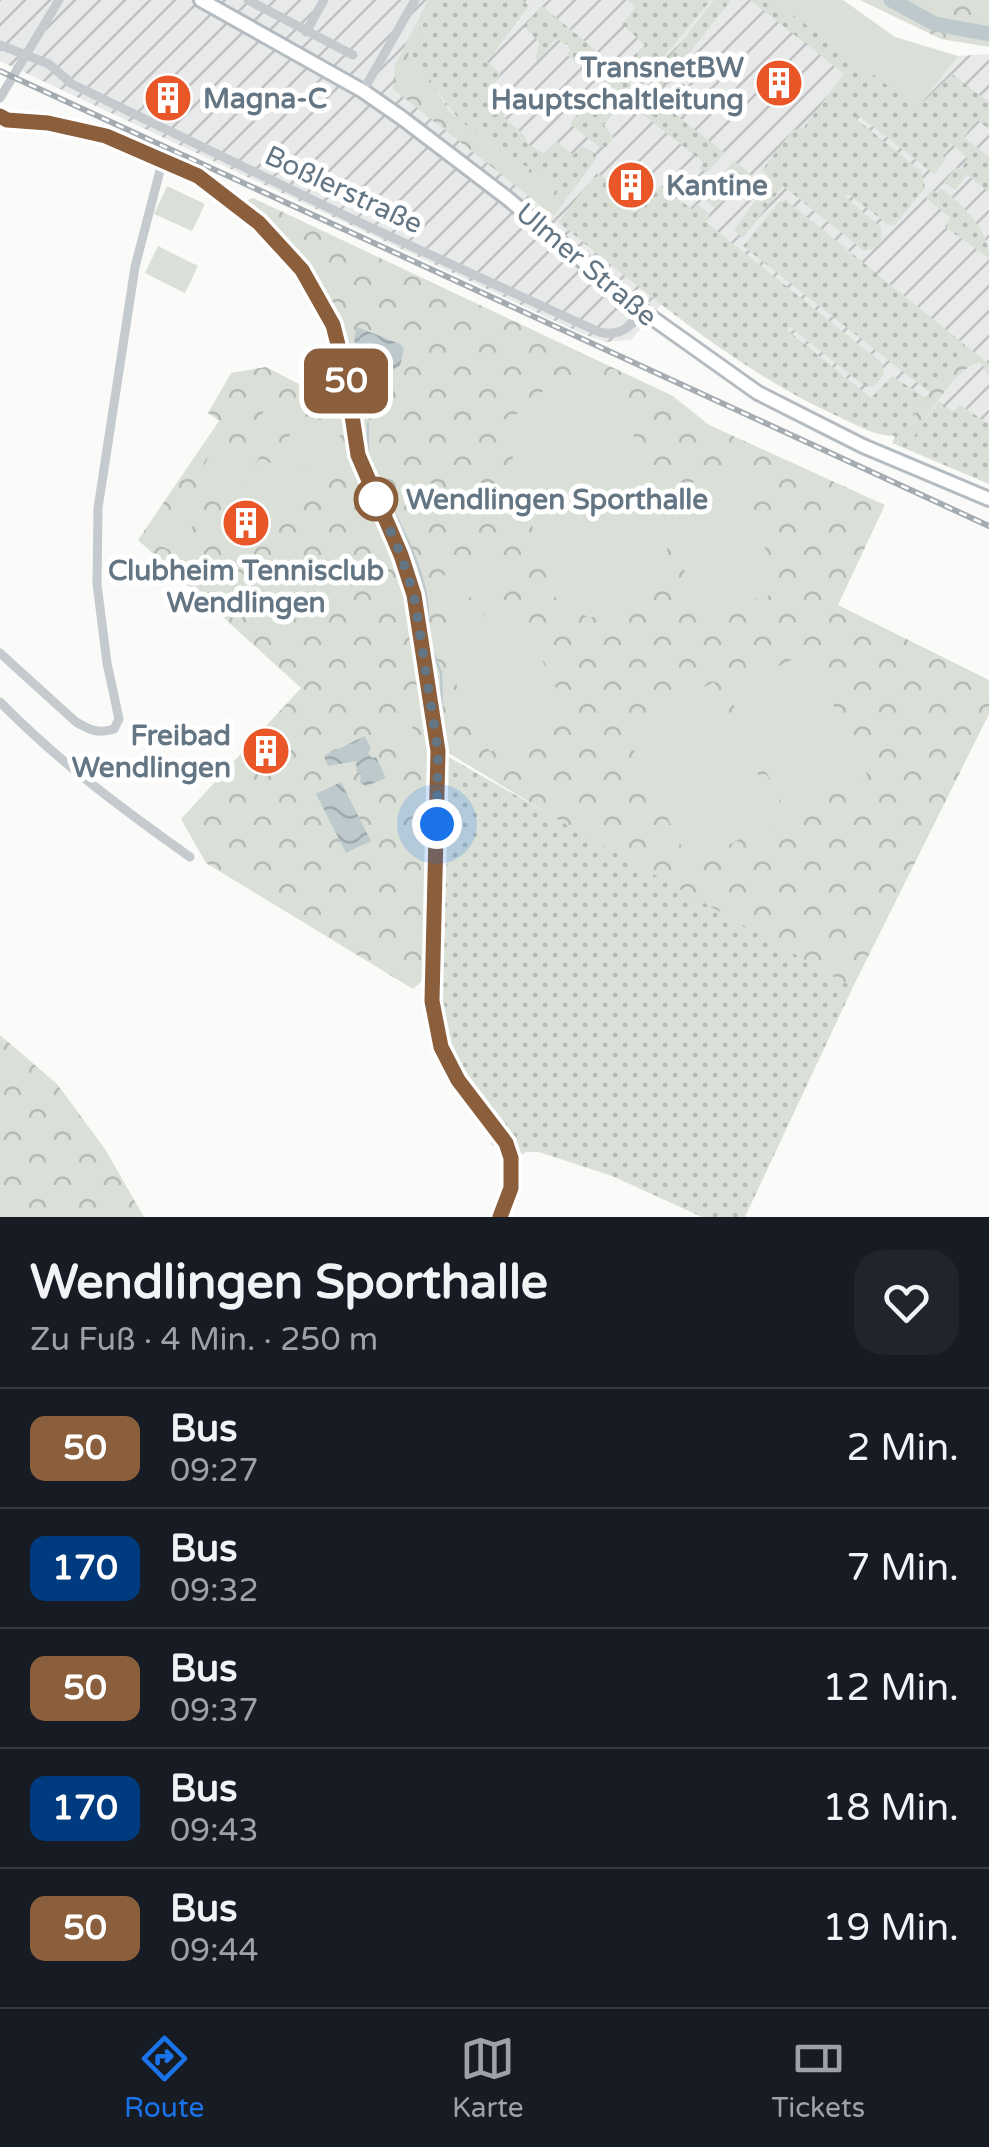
<!DOCTYPE html>
<html lang="de">
<head>
<meta charset="utf-8">
<style>
	body { margin:0; font-family:"Varela Round",sans-serif; background:#20242c; color:#f1f3f6; height:100vh; display:flex; flex-direction:column; font-size:38px; white-space:nowrap }
	* { box-sizing:border-box; margin:0 }
	p { font-size:32px; color:#9ea1a6 }
	.icon { flex:none; width:55px; height:55px; fill:none; stroke:currentColor; stroke-width:2; stroke-linecap:round; stroke-linejoin:round }
	.map { position:relative; height:1217px; overflow:hidden }
	.sheet { display:flex; flex-direction:column; background:#171b24; flex:1 }
	.sheet>* { flex:none }
	.badge { padding:0 20px; border-radius:15px; font-size:35px; line-height:65px }
	.you { position:absolute; width:50px; height:50px; margin:-25px; border:8px solid #fff; border-radius:50%; background:#1a73e8; box-shadow:0 0 0 15px #1a73e833 }
	.map>.badge { position:absolute; translate:-50% -50%; box-shadow:0 0 0 5px #fff }
	.round { display:grid; place-items:center; flex:none; width:105px; height:105px; border-radius:30px; background:#20242c }
	.head { display:flex; align-items:center; justify-content:space-between; height:170px; padding:0 30px }
	h1 { font-size:48px; font-weight:800; line-height:75px }
	ul { padding:0; list-style:none }
	li { display:flex; align-items:center; gap:30px; height:120px; padding:0 30px; border-top:2px solid #363941 }
	li div { flex:1 }
	li b { display:block; font-size:38px }
	li em { font-style:normal }
	li .badge { min-width:110px; font-weight:700; text-align:center }
	.dock { display:flex; justify-content:space-around; align-items:center; height:140px; border-top:2px solid #363941; background:#171b24; font-size:28px; color:#9ea1a6 }
	.dock a { display:grid; justify-items:center; gap:5px }
	.dock .selected { color:#1a73e8 }
	.map>svg:first-child { display:block }
	.industrial { fill:url(#industrial-furrows) }
	.grass { fill:url(#grass-dots) }
	.forest { fill:url(#forest-crowns) }
	.garden { fill:#dae0d7 }
	.water { fill:url(#water-waves) }
	.lines { fill:none; stroke-linecap:round; stroke-linejoin:round }
	.stream { stroke:#bec9ce; stroke-width:2.5 }
	.river { stroke:#bec9ce; stroke-width:15 }
	.secondary-casing { stroke:#b5bcc1; stroke-width:18 }
	.street { stroke:#c5cace; stroke-width:9 }
	.secondary { stroke:#fff; stroke-width:12 }
	.rail-casing { stroke:#a4acb2; stroke-width:6 }
	.rail { stroke:#fff; stroke-width:2.5; stroke-dasharray:8; stroke-linecap:butt }
	.line-casing { stroke:#fff; stroke-width:22 }
	.line { stroke:#8b5e3c; stroke-width:15 }
	.walk { stroke:#647684; stroke-width:10; stroke-dasharray:0 18 }
	.stop-dot { fill:#fff; stroke:#8b5e3c; stroke-width:5 }
	.labels { text-anchor:middle; stroke-width:10; stroke-linejoin:round; paint-order:stroke }
	.poi-label { font-size:28px; font-weight:bold; fill:#647684; stroke:#fff; text-anchor:end }
	.street-label { font-size:28px; fill:#647684; stroke:#fff }
	.stop-label { font-size:28px; font-weight:bold; fill:#647684; stroke:#fff; text-anchor:start }
</style>
</head>
<body>
<div class="map">
<svg width="989" height="1217" viewBox="0 0 989 1217">
	<defs>
		<pattern id="industrial-furrows" width="10" height="10" patternUnits="userSpaceOnUse" patternTransform="scale(2.5)"><rect width="10" height="10" fill="#e8e9e9"/><path d="M-1 1l2-2M0 10L10 0M9 11l2-2" fill="none" stroke="#c0c1c2"/></pattern>
		<pattern id="grass-dots" width="8" height="8" patternUnits="userSpaceOnUse" patternTransform="scale(2.5)"><rect width="8" height="8" fill="#dae0d7"/><path d="M2 2h.1M6 6h.1" fill="none" stroke="#b4bab4" stroke-width="1.8" stroke-linecap="round"/></pattern>
		<pattern id="forest-crowns" width="20" height="18" patternUnits="userSpaceOnUse" patternTransform="scale(2.5)"><rect width="20" height="18" fill="#dae0d7"/><path d="M2 6a3 3 0 1 1 6 0M12 15a3 3 0 1 1 6 0" fill="none" stroke="#b4bab4"/></pattern>
		<pattern id="water-waves" width="16" height="10" patternUnits="userSpaceOnUse" patternTransform="scale(2.5)"><rect width="16" height="10" fill="#bec9ce"/><path d="M0 5q4-4 8 0t8 0" fill="none" stroke="#9ea8ad"/></pattern>
	</defs>
	<rect width="100%" height="100%" fill="#fafaf8"/>
	<polygon class="industrial" points="0,0 773,0 918,107 958,56 989,54 989,474 902,438 663,303 631,340 606,342 583,334 0,61"/>
	<g class="grass">
		<path d="M 434,0 L 522,0 L 529,6 L 487,62 L 501,74 L 493,86 L 514,103 L 503,116 L 524,135 L 528,144 L 545,154 L 556,141 L 573,155 L 582,146 L 595,153 L 596,159 L 565,201 C 540,172 510,157 478,135 C 456,120 448,105 432,83 C 425,73 415,65 408,54 Z"/>
		<polygon points="627,0 711,0 652,71 633,56 645,45 622,24 636,7"/>
		<polygon points="714,0 731,0 654,98 725,153 707,172 699,169 703,162 638,111 633,116 632,106"/>
		<polygon points="750,0 773,0 918,107 952,74 989,102 989,129 977,120 964,137 989,157 989,192 967,175 955,190 944,182 956,167 960,170 968,159 952,144 942,155 946,159 934,174 858,115 856,119 921,171 925,188 895,225 889,225 848,194 845,197 881,227 881,243 874,249 864,251 783,186 743,238 734,230 757,198 747,190 742,195 732,188 715,208 702,198 734,161 762,183 768,175 762,170 792,131 804,127 844,74"/>
		<polygon points="542,6 631,79 629,92 604,125 614,138 606,147 599,147 570,124 602,82 567,55 570,50 568,45 556,39 536,62 539,42 524,26"/>
		<polygon points="681,82 699,98 689,112 670,96"/>
		<path d="M 597,173 L 612,183 L 607,191 L 618,204 L 637,213 L 660,186 L 692,209 L 697,204 L 710,214 L 706,222 L 882,363 L 884,374 L 875,386 L 866,387 L 790,327 L 787,330 L 871,398 L 892,376 L 926,398 L 901,434 L 912,439 L 939,401 L 952,412 L 960,405 L 989,424 L 989,484 L 892,443 L 895,436 C 874,436 857,425 837,416 C 733,368 647,293 558,222 Z"/>
		<path d="M 941,188 C 963,205 989,229 989,258 L 945,227 L 951,218 L 926,198 L 932,190 L 937,193 Z"/>
		<polygon points="786,200 965,345 930,393 743,246 779,202"/>
		<polygon points="438,751 853,987 745,1217 702,1217 612,1176 539,1152 526,1152 511,1159 506,1143 458,1080 441,1047 432,1001"/>
	</g>
	<g class="forest">
		<polygon points="428,0 434,0 408,54 431,81 449,111 479,136 547,180 565,201 554,216 393,89 395,65"/>
		<polygon points="860,0 989,0 989,47 941,39"/>
		<polygon points="253,198 673,396 709,425 885,505 838,605 989,680 989,714 853,987 575,830 442,749 428,746 422,981 413,989 206,863 181,819 301,688 138,540 219,421 208,413 231,373 266,367 355,413 336,314 288,242 243,202"/>
		<path d="M 965,345 L 989,364 L 989,376 L 980,362 C 954,368 927,418 912,440 L 901,433 Z"/>
		<polygon points="0,1035 57,1084 105,1149 144,1217 0,1217"/>
	</g>
	<g class="garden">
		<polygon points="773,0 843,0 895,37 958,56 918,108"/>
		<polygon points="167,186 205,204 192,231 154,214"/>
		<polygon points="158,246 198,266 185,293 145,273"/>
		<path d="M 579,381 C 600,386 612,394 625,409 L 667,541 C 669,580 647,604 610,614 C 602,616 594,619 586,616 C 575,612 563,602 552,595 L 502,420 C 536,411 532,382 579,381 Z"/>
		<polygon points="270,397 289,406 271,446 252,437"/>
		<polygon points="300,414 341,433 322,473 281,454"/>
		<polygon points="217,438 259,457 240,500 197,481"/>
		<polygon points="264,460 306,479 287,522 244,503"/>
		<polygon points="742,468 778,593 697,616 662,491"/>
		<polygon points="178,503 199,512 180,554 158,545"/>
		<polygon points="498,549 512,577 450,607 436,579"/>
		<polygon points="512,601 569,713 490,752 434,640"/>
		<polygon points="808,652 867,775 786,813 727,691"/>
		<polygon points="714,682 780,820 690,863 622,727"/>
		<polygon points="411,713 414,747 394,748 392,714"/>
	</g>
	<g class="water">
		<polygon points="357,327 400,344 404,348 400,366 393,370 360,358 354,339"/>
		<polygon points="365,736 371,749 368,753 372,758 376,757 386,778 366,786 360,783 361,773 357,773 356,761 328,766 324,756"/>
		<polygon points="341,782 371,841 346,853 316,794"/>
	</g>
	<g class="lines">
		<g class="stream">
			<polyline points="368,423 368,453 379,482"/>
			<path d="M 384,494 C 405,532 431,582 428,625"/>
			<polyline points="426,634 441,673 443,746"/>
			<polyline points="427,1012 430,1026"/>
			<polyline points="431,1031 435,1043"/>
			<polyline points="437,1050 445,1067"/>
			<polyline points="448,1074 460,1094"/>
			<polyline points="464,1100 471,1111"/>
			<polyline points="475,1116 492,1138 493,1144"/>
		</g>
		<polyline class="river" points="891,0 935,24 989,34"/>
		<g class="secondary-casing">
			<polyline id="secondary" points="201,0 363,91 402,118 507,198 644,312 758,393 863,446 989,499"/>
		</g>
		<g class="street">
			<polyline points="248,0 353,55"/>
			<polyline points="306,32 324,0"/>
			<path d="M 0,45 L 49,64 L 72,84 L 350,218 L 599,332 C 620,337 630,327 644,312"/>
			<polyline points="363,91 415,0"/>
			<polyline points="0,98 59,0"/>
			<polyline points="0,116 17,122 79,128 106,136 198,177 259,223 302,270 333,325 346,377 357,455 401,555 414,595 438,751 432,1001 441,1047 458,1080 506,1143 511,1159 511,1188 500,1217"/>
			<path d="M 0,653 L 76,722 C 90,730 98,734 114,729 L 119,719 L 107,663 L 97,584 L 98,508 L 135,267 L 163,159"/>
			<path d="M 0,702 C 59,762 121,808 190,857"/>
		</g>
		<use href="#secondary" class="secondary"/>
		<g class="rail-casing">
			<polyline id="rail" points="0,71 989,526"/>
		</g>
		<use href="#rail" class="rail"/>
	</g>
	<g class="lines">
		<g class="line-casing">
			<polyline id="line" points="0,116 7,120 48,123 106,136 198,176 259,223 302,270 333,325 346,376 358,455 401,555 414,595 438,751 432,1001 441,1047 458,1080 506,1143 511,1158 511,1188 500,1217"/>
		</g>
		<use href="#line" class="line"/>
		<polyline class="walk" points="376,499 401,555 414,595 438,751 437,824"/>
	</g>
	<defs>
		<g id="building-disc" transform="scale(2.5)"><circle r="9.5" fill="#e95628" stroke="#fff"/><path d="M-4-6H4V6H1V3H-1V6H-4ZM-2.5-4.3h1.7v1.8h-1.7ZM.8-4.3h1.7v1.8H.8ZM-2.5-1h1.7V.8h-1.7ZM.8-1h1.7V.8H.8Z" fill="#fff"/></g>
	</defs>
	<g fill-rule="evenodd">
		<use href="#building-disc" x="779" y="83"/>
		<use href="#building-disc" x="168" y="98"/>
		<use href="#building-disc" x="631" y="185"/>
		<use href="#building-disc" x="246" y="523"/>
		<use href="#building-disc" x="266" y="751"/>
	</g>
	<circle class="stop-dot" cx="376" cy="499" r="20"/>
	<g class="labels">
		<g class="poi-label">
			<text x="744" y="77">TransnetBW<tspan x="744" dy="32">Hauptschaltleitung</tspan></text>
			<text x="203" y="108" text-anchor="start">Magna-C</text>
			<text x="666" y="195" text-anchor="start">Kantine</text>
			<text x="246" y="580" text-anchor="middle">Clubheim Tennisclub<tspan x="246" dy="32">Wendlingen</tspan></text>
			<text x="231" y="745">Freibad<tspan x="231" dy="32">Wendlingen</tspan></text>
		</g>
		<g class="street-label">
			<text transform="translate(344 189) rotate(25)" y="10">Boßlerstraße</text>
			<text transform="translate(587 264) rotate(40)" y="10">Ulmer Straße</text>
		</g>
		<g class="stop-label">
			<text x="406" y="509">Wendlingen Sporthalle</text>
		</g>
	</g>
</svg>
<div class="you" style="left:437px;top:824px"></div>
<b class="badge" style="left:346px;top:381px;background:#8b5e3c;color:#fff">50</b>
</div>
<section class="sheet">
<div class="head"><div><h1>Wendlingen Sporthalle</h1><p>Zu Fuß · 4 Min. · 250 m</p></div><a class="round"><svg class="icon" aria-label="heart" viewBox="0 0 24 24"><path d="M12 20l-8-8c-3-5 5-10 8-4 3-6 11-1 8 4z"/></svg></a></div>
<ul>
<li><span class="badge" style="background:#8b5e3c;color:#fff">50</span><div><b>Bus</b><p>09:27</p></div><em>2 Min.</em></li>
<li><span class="badge" style="background:#003b80;color:#fff">170</span><div><b>Bus</b><p>09:32</p></div><em>7 Min.</em></li>
<li><span class="badge" style="background:#8b5e3c;color:#fff">50</span><div><b>Bus</b><p>09:37</p></div><em>12 Min.</em></li>
<li><span class="badge" style="background:#003b80;color:#fff">170</span><div><b>Bus</b><p>09:43</p></div><em>18 Min.</em></li>
<li><span class="badge" style="background:#8b5e3c;color:#fff">50</span><div><b>Bus</b><p>09:44</p></div><em>19 Min.</em></li>
</ul>
</section>
<nav class="dock">
<a class="selected"><svg class="icon" aria-label="directions" viewBox="0 0 24 24"><path d="M12 3l9 9-9 9-9-9zM9 14v-3h6M13 9l2 2-2 2"/></svg>Route</a>
<a><svg class="icon" aria-label="map" viewBox="0 0 24 24"><path d="M3 6l6-2 6 2 6-2v14l-6 2-6-2-6 2zM9 4v14M15 6v14"/></svg>Karte</a>
<a><svg class="icon" aria-label="tickets" viewBox="0 0 24 24"><path d="M3 7h18v10H3zM15 7v10"/></svg>Tickets</a>
</nav>
</body>
</html>
